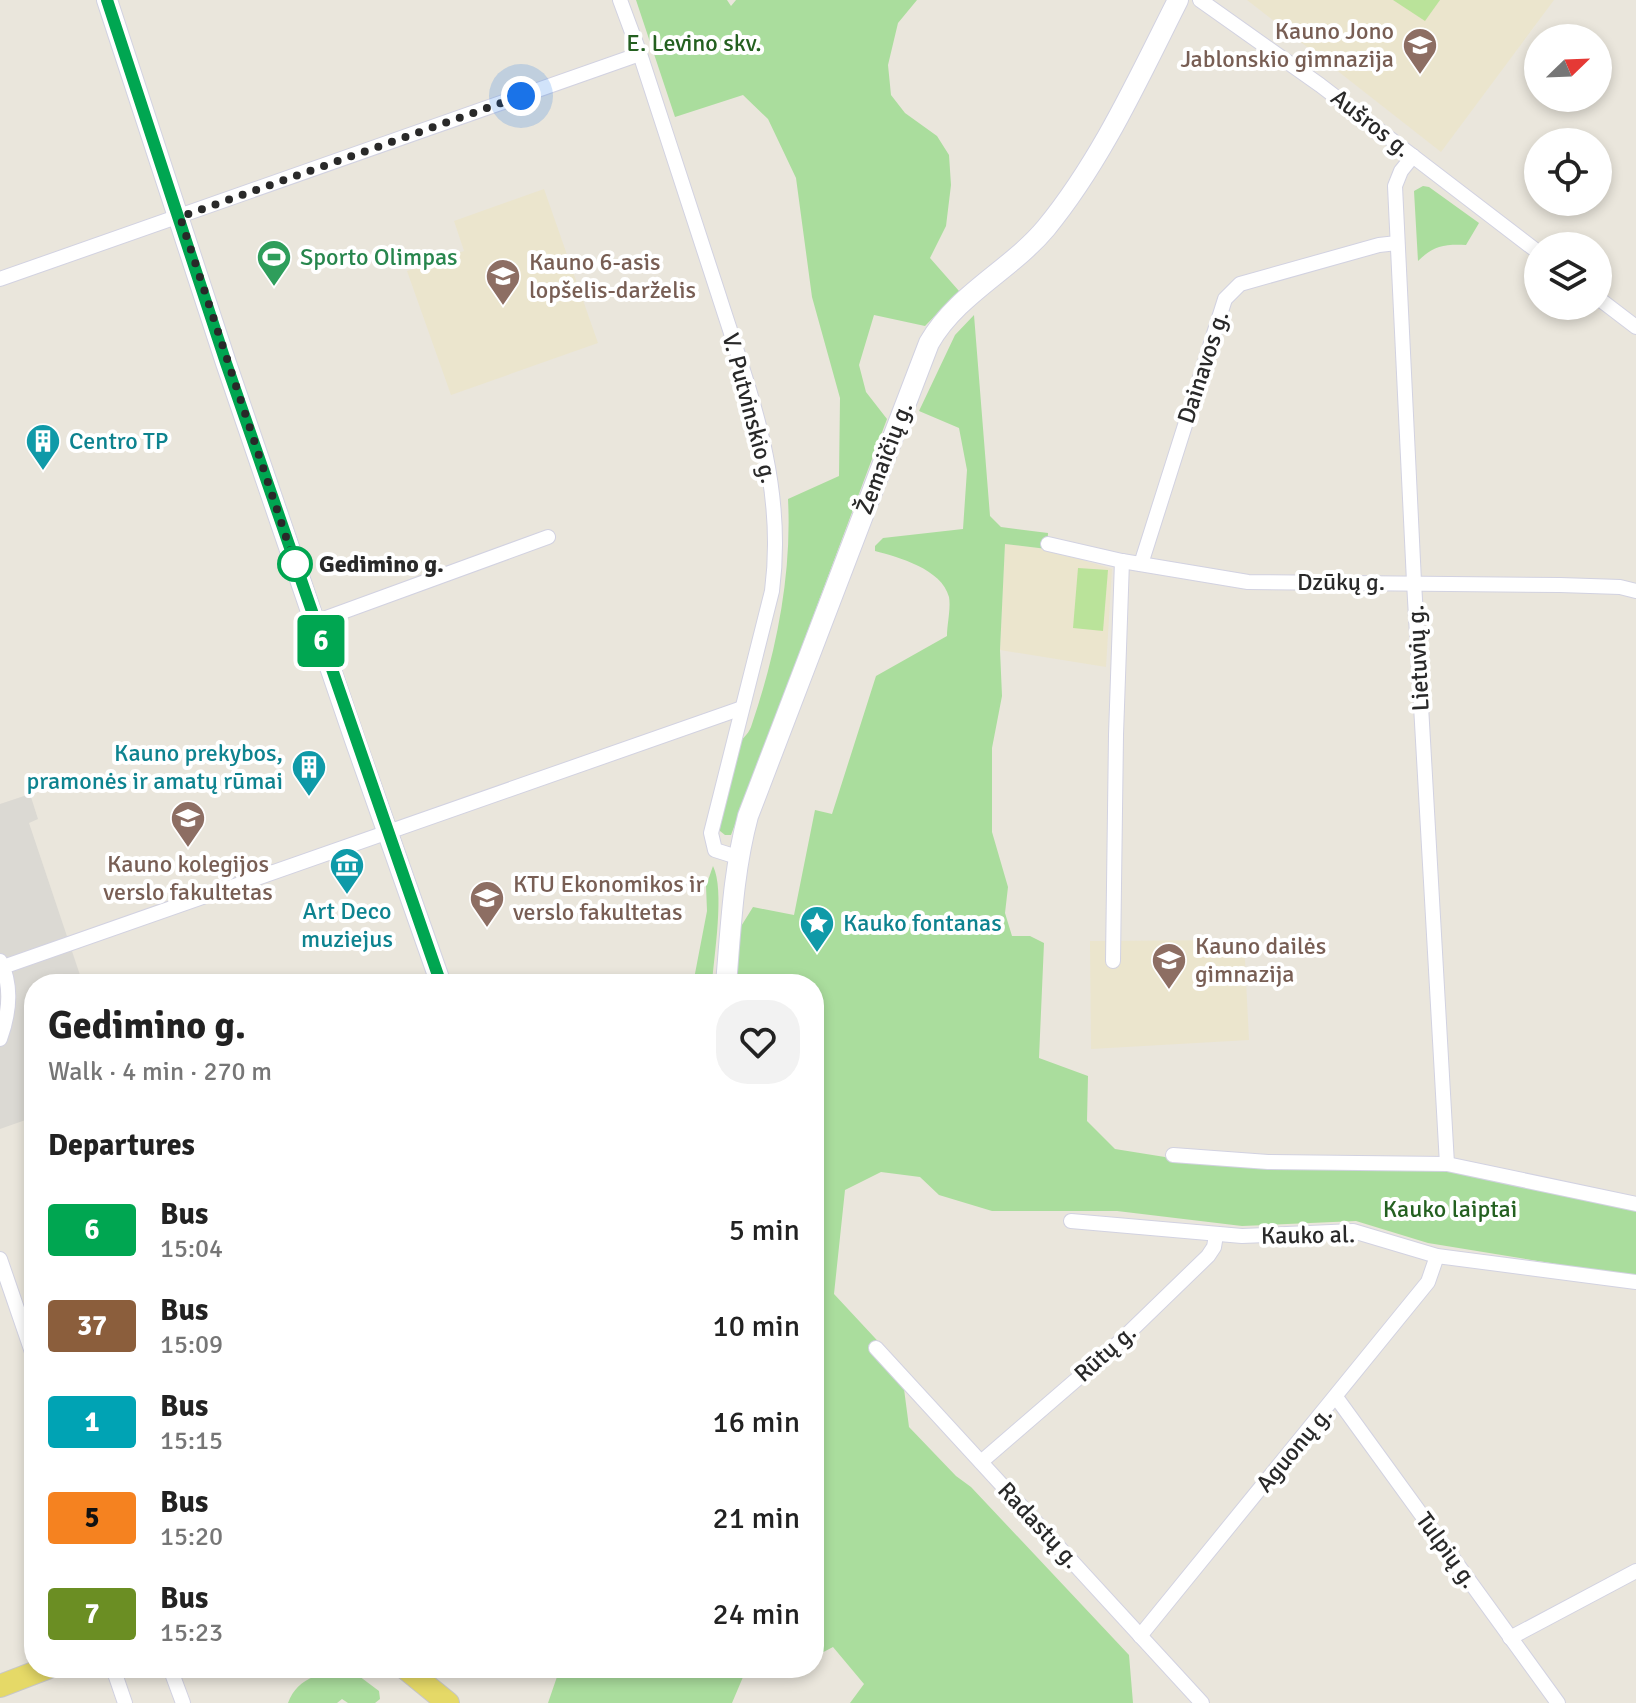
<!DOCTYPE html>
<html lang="en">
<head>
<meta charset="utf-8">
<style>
	body { margin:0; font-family:Signika,sans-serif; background:#f2f2f2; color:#222; height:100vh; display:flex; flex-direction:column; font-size:30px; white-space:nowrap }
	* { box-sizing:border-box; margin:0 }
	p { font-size:26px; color:#767676 }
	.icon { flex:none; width:44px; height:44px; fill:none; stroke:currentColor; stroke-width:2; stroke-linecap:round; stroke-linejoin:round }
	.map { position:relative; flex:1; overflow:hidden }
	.panel { position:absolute; left:24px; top:974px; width:800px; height:704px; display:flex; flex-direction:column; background:#fff; border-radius:32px; box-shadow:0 4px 12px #0003 }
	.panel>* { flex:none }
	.badge { padding:0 16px; border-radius:6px; font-size:28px; line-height:52px }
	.needle { width:52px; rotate:67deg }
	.controls { position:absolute; left:1524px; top:24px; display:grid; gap:16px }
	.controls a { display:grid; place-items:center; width:88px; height:88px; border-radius:50%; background:#fff; box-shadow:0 4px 12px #0003; font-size:40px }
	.you { position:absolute; width:40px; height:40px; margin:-20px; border:6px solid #fff; border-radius:50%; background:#1a73e8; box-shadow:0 0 0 12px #1a73e833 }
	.map>.badge { position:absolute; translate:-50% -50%; box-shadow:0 0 0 4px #fff }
	h2 { padding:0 24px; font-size:30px; line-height:72px }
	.round { display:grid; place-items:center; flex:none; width:84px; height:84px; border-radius:32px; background:#f2f2f2 }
	.overview { display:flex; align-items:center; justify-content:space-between; height:136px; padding:0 24px }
	h1 { font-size:38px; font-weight:800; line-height:60px }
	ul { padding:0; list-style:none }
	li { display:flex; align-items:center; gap:24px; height:96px; padding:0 24px }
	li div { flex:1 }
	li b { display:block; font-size:30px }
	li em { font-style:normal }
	li .badge { min-width:88px; font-weight:700; text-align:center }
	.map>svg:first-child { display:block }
	.education { fill:#ebe5cd }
	.green { fill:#aadd9d }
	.pitch { fill:#bae39a }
	.plaza { fill:#dbd9d3 }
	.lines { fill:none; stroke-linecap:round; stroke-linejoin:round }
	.street-casing { stroke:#d2d2e1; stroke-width:16 }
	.secondary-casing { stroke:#d2d2e1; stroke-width:22 }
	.primary-casing { stroke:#c7c7c7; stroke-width:24 }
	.street { stroke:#fff; stroke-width:14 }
	.secondary { stroke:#fff; stroke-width:20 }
	.primary { stroke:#e5d967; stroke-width:22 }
	.line-casing { stroke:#fff; stroke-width:18 }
	.line { stroke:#00a651; stroke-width:12 }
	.walk { stroke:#292929; stroke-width:8; stroke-dasharray:0 14.4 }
	.stop-dot { fill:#fff; stroke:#00a651; stroke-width:4 }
	.labels { text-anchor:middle; stroke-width:8; stroke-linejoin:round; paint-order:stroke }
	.education-label { font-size:24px; fill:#785e54; stroke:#fff; text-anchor:start }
	.park-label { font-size:24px; fill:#246020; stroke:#fff }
	.street-label { font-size:24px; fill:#292929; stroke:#fff }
	.leisure-label { font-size:24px; fill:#27864d; stroke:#fff; text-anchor:start }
	.culture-label { font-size:24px; fill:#0d838f; stroke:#fff; text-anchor:start }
	.stop-label { font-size:24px; font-weight:bold; fill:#292929; stroke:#fff; text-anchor:start }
</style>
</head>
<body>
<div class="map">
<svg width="1636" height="1703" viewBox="0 0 1636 1703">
	<rect width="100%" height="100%" fill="#eae6dc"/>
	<g class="education">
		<polygon points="1247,0 1554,0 1441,152"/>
		<polygon points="544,189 598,343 451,395 407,271 464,251 454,221"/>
		<polygon points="1005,544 1047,549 1112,569 1106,667 1000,650"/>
		<polygon points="1244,940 1249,1040 1091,1049 1090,941"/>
	</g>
	<g class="green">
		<path d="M 636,0 L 727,0 L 731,6 L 736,0 L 917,0 L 898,23 L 888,65 L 891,95 L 905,113 L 937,136 L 949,155 L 951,185 L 946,226 L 930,258 L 959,291 L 925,326 L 874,315 L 859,365 L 866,392 L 887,419 L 731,835 L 725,835 L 720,831 C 721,812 729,763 737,747 C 741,739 748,735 751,727 C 776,654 792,576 788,499 L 839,476 L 840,398 L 812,297 L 796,178 L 768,119 L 743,95 L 675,117 Z"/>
		<path d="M 1423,186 L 1429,187 L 1479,223 L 1466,245 C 1444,244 1433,246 1418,261 L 1414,191 Z"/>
		<path d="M 974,315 L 990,516 L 1001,527 L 1048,533 L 1047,549 L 1005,544 L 1000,650 L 1002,696 L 992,748 L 992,832 L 1008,887 L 1005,913 L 1012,936 L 1030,936 L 1044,943 L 1039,1058 L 1088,1076 L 1087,1121 L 1115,1149 L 1221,1166 L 1453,1171 L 1636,1211 L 1636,1277 L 1428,1243 L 1356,1221 L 1242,1226 L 1117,1211 L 992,1211 L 939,1195 L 920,1177 L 881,1172 L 845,1190 L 834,1294 L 901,1366 L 909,1427 L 956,1476 L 971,1487 L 1129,1655 L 1133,1703 L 850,1703 L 864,1684 L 833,1647 L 814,1657 L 814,984 L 735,984 L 740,928 L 753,907 L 794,915 L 815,810 L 832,814 L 876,676 L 947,636 C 947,625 951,608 949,597 C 942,569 898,557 875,551 L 875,546 L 883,538 L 963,529 L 967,470 L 959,428 L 919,411 L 955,335 Z"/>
		<path d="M 713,866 C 725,890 714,955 712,984 L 693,984 L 707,911 L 706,886 Z"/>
		<polygon points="560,1668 793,1668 782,1674 743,1677 732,1703 548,1703"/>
		<path d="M 351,1670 L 379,1691 L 380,1699 L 375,1703 L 348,1703 L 342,1699 L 337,1703 L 288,1703 C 298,1676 325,1671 351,1670 Z"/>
	</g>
	<g class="pitch">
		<polygon points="1393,0 1440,0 1425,21"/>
		<polygon points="1078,568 1108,570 1103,631 1073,628"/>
	</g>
	<polygon class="plaza" points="30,794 38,819 29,823 83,984 34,984 34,1117 0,1129 0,804"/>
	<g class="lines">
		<g class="street-casing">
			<g id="street">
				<path d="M 620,0 L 640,54 C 666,134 692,213 718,293 C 750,393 786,484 772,591 L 711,833 L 715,850 L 737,857"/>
				<polyline points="1200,0 1320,85 1538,252"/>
				<polyline points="1413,156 1401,171 1395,186 1414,582 1447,1164"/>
				<polyline points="0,279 640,54"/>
				<polyline points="1598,298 1636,327"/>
				<polyline points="1048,544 1122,561 1248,582 1560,585 1620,587 1636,591"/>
				<polyline points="1141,564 1225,299 1240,284 1379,245 1397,243"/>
				<polyline points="315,622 548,537"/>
				<polyline points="1113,961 1116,735 1122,561"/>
				<polyline points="3,967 742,708"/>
				<path d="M 0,1039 C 9,1014 13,986 0,961"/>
				<polyline points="1173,1155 1268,1162 1447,1164 1636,1204"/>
				<polyline points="1071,1221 1242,1236 1353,1231 1437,1256 1636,1282"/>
				<polyline points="0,1259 34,1358"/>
				<polyline points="876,1348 1202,1703"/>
				<polyline points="1336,1397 1558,1703"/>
				<polyline points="981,1462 1113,1348 1208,1256 1214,1247 1216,1235"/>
				<polyline points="1140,1636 1428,1282 1437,1256"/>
				<polyline points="1510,1638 1636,1571"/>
				<polyline points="113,1668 125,1703"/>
				<polyline points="170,1668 183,1703"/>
			</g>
		</g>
		<g class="secondary-casing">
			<g id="secondary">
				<polyline points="107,0 226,363 355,740 441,984"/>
				<path d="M 726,984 C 731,927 733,872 748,816 L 929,343 C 957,294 1011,270 1046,228 C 1101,161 1139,77 1178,0"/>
			</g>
		</g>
		<g class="primary-casing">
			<g id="primary">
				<polyline points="405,1668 448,1703"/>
				<polyline points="0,1686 47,1668"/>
			</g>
		</g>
		<use href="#street" class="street"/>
		<use href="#secondary" class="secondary"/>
		<use href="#primary" class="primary"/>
	</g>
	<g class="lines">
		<g class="line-casing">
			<polyline id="line" points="107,0 226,363 441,984"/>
		</g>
		<use href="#line" class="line"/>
		<polyline class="walk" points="295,564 180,217 521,96"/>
	</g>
	<defs>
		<g id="school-pin" transform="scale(1.8)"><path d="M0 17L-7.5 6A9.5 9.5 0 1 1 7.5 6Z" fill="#8d6e63" stroke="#fff"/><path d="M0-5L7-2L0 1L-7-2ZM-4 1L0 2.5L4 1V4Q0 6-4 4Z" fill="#fff"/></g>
		<g id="stadium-pin" transform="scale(1.8)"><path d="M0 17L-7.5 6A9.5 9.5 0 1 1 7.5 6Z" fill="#2e9e5b" stroke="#fff"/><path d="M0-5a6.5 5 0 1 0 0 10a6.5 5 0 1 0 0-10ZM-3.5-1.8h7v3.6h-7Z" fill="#fff"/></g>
		<g id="building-pin" transform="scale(1.8)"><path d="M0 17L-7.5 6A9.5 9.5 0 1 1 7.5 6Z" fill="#0f9aa8" stroke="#fff"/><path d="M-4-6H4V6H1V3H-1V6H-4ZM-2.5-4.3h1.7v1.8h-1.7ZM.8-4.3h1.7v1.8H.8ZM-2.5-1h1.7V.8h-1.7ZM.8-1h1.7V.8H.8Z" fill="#fff"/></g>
		<g id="university-pin" transform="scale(1.8)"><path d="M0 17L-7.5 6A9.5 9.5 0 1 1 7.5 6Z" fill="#8d6e63" stroke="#fff"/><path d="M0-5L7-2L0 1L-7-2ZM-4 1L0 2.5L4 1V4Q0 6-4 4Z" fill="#fff"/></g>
		<g id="museum-pin" transform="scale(1.8)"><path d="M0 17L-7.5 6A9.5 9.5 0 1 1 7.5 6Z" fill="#0f9aa8" stroke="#fff"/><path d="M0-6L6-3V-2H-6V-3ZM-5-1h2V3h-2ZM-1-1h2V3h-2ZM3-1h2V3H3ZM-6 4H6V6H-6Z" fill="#fff"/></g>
		<g id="sight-pin" transform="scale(1.8)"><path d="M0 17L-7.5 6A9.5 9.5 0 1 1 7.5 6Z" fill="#0f9aa8" stroke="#fff"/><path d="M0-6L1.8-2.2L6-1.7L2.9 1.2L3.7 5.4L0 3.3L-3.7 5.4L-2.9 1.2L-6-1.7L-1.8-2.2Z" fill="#fff"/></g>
	</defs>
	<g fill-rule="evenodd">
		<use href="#school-pin" x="1420" y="45"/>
		<use href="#stadium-pin" x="274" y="257"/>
		<use href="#school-pin" x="503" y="276"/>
		<use href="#building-pin" x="43" y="441"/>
		<use href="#building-pin" x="309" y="767"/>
		<use href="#university-pin" x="188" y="818"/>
		<use href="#museum-pin" x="347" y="865"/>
		<use href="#university-pin" x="487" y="898"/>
		<use href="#sight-pin" x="817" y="923"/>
		<use href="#school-pin" x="1169" y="960"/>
	</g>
	<circle class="stop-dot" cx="295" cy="564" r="16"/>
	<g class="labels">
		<g class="education-label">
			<text x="1394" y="39" text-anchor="end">Kauno Jono<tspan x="1394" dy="28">Jablonskio gimnazija</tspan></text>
			<text x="529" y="270">Kauno 6-asis<tspan x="529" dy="28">lopšelis-darželis</tspan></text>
			<text x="188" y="872" text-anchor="middle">Kauno kolegijos<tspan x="188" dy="28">verslo fakultetas</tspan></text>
			<text x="513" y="892">KTU Ekonomikos ir<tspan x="513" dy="28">verslo fakultetas</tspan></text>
			<text x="1195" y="954">Kauno dailės<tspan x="1195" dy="28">gimnazija</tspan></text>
		</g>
		<g class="park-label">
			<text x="694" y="51">E. Levino skv.</text>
			<text x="1450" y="1217">Kauko laiptai</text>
		</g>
		<g class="street-label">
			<text transform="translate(1371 123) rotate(38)" y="8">Aušros g.</text>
			<text transform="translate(1203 367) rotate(-72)" y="8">Dainavos g.</text>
			<text transform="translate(750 408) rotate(75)" y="8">V. Putvinskio g.</text>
			<text transform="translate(884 458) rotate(-69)" y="8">Žemaičių g.</text>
			<text x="1341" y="590">Dzūkų g.</text>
			<text transform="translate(1418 658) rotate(-93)" y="8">Lietuvių g.</text>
			<text transform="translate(1308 1235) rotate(-1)" y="8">Kauko al.</text>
			<text transform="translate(1105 1353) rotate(-42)" y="8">Rūtų g.</text>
			<text transform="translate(1294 1449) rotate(-50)" y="8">Aguonų g.</text>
			<text transform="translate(1039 1525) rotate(47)" y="8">Radastų g.</text>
			<text transform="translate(1447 1550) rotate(54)" y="8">Tulpių g.</text>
		</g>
		<g class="leisure-label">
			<text x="300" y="265">Sporto Olimpas</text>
		</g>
		<g class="culture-label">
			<text x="69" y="449">Centro TP</text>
			<text x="283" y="761" text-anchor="end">Kauno prekybos,<tspan x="283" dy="28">pramonės ir amatų rūmai</tspan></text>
			<text x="347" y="919" text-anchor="middle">Art Deco<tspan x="347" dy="28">muziejus</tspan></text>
			<text x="843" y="931">Kauko fontanas</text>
		</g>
		<g class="stop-label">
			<text x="319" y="572">Gedimino g.</text>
		</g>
	</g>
</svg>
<div class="controls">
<a><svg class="needle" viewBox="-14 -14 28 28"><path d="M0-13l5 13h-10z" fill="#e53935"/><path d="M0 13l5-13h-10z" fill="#767676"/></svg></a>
<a><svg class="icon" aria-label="locate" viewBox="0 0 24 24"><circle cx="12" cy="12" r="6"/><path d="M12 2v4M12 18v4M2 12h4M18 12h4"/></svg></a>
<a><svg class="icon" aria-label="layers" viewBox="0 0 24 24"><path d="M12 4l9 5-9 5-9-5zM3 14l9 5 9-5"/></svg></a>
</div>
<div class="you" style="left:521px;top:96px"></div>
<b class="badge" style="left:321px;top:641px;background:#00a651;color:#fff">6</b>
<section class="panel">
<div class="overview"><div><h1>Gedimino g.</h1><p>Walk · 4 min · 270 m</p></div><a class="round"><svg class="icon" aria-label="heart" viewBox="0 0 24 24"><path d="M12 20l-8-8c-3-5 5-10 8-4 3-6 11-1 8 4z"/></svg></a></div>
<h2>Departures</h2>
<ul>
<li><span class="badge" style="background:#00a651;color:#fff">6</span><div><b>Bus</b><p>15:04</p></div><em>5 min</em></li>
<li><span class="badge" style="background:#8b5e3c;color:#fff">37</span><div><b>Bus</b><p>15:09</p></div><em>10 min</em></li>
<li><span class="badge" style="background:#00a3b4;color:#fff">1</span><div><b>Bus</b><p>15:15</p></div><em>16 min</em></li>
<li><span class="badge" style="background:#f58220;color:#111">5</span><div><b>Bus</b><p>15:20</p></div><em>21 min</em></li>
<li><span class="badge" style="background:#6b8e23;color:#fff">7</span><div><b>Bus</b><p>15:23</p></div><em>24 min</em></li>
</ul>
</section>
</div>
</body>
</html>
